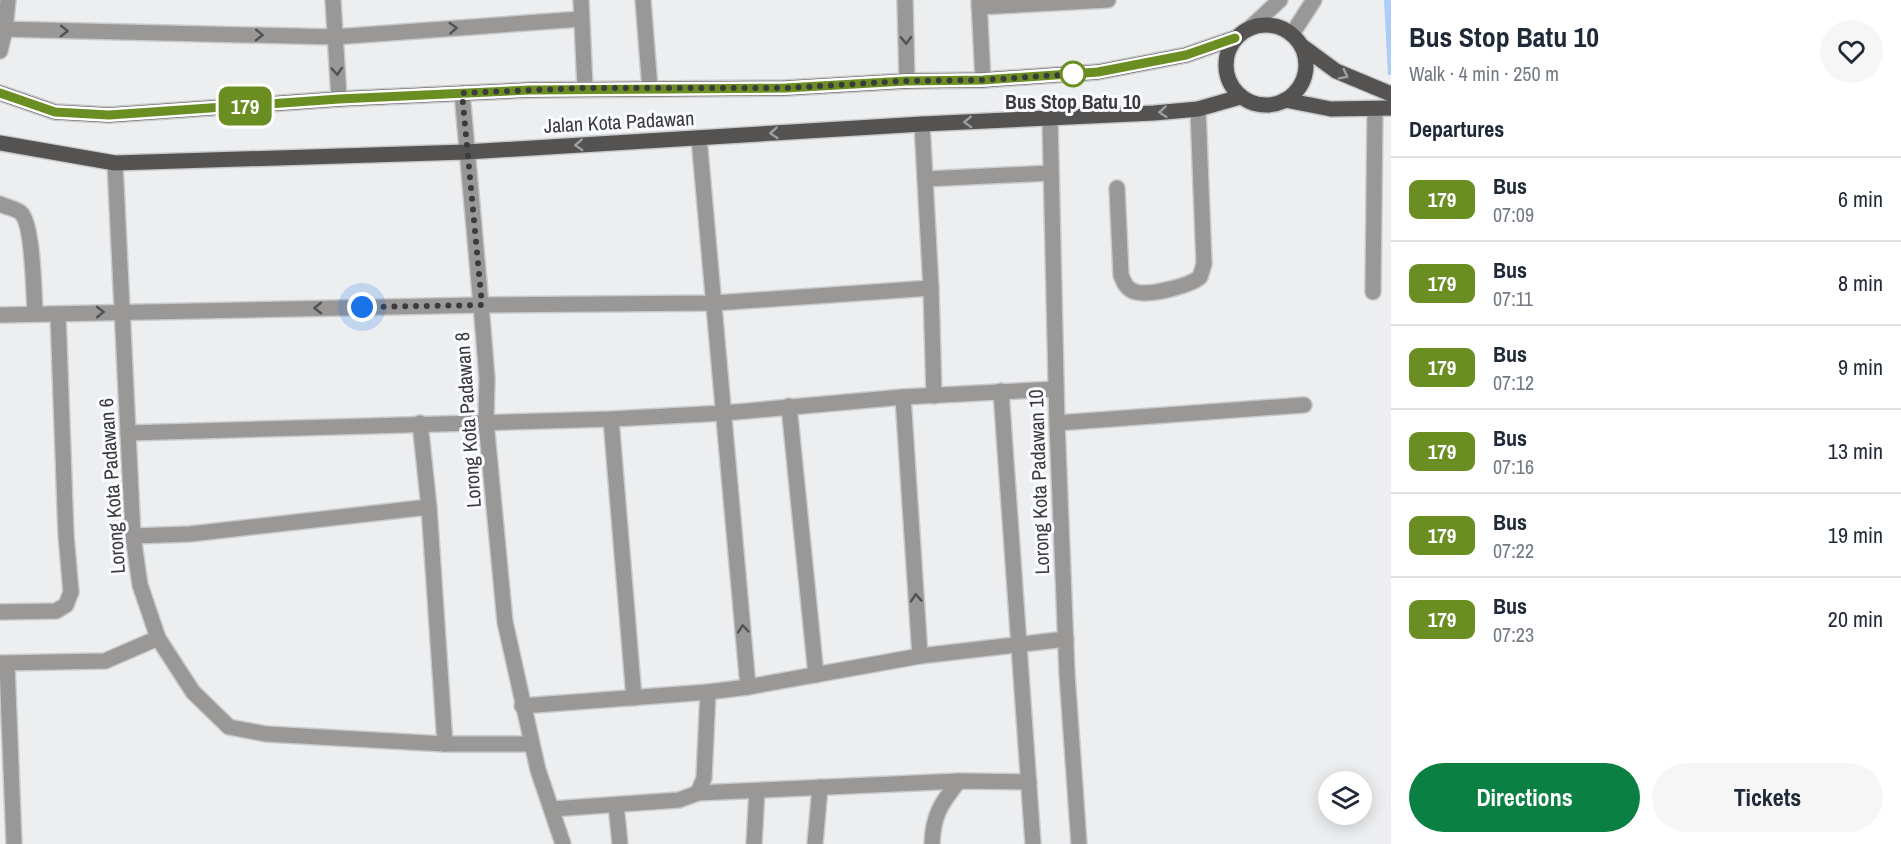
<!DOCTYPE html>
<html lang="en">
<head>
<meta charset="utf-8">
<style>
	body { margin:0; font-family:"Archivo Narrow",sans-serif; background:#f6f6f7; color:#1f2937; height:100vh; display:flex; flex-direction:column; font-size:22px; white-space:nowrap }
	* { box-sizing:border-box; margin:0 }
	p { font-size:20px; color:#747a83 }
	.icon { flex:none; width:33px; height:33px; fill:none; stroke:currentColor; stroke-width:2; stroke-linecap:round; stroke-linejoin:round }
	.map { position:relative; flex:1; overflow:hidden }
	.side { display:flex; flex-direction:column; background:#fff; width:510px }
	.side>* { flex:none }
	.badge { padding:0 12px; border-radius:9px; font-size:21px; line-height:39px }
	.buttons { position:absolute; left:1318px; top:771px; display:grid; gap:12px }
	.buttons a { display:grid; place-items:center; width:54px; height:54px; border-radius:50%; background:#fff; box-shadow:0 3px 15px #0003; font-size:30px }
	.you { position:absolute; width:30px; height:30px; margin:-15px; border:4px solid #fff; border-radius:50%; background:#1a73e8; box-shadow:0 0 0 9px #1a73e833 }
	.map>.badge { position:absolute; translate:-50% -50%; box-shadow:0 0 0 3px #fff }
	h2 { padding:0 18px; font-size:22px; line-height:54px }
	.round { display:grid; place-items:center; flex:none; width:63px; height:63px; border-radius:32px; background:#f6f6f7 }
	.summary { display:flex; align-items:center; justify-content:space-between; height:102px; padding:0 18px }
	h1 { font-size:28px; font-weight:700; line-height:45px }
	.cta { display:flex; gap:12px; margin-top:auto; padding:12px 18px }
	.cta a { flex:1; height:69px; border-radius:36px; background:#0b8043; color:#fff; font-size:24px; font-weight:700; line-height:69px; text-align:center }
	.cta a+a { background:#f6f6f7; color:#1f2937 }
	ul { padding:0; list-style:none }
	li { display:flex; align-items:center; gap:18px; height:84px; padding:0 18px; border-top:2px solid #e0e1e3 }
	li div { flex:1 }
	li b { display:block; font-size:22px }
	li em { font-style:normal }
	li .badge { min-width:66px; font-weight:700; text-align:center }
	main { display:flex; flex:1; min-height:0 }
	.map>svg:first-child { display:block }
	.green { fill:#adccf7 }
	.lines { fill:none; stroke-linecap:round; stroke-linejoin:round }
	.minor-casing { stroke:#c9cacc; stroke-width:18 }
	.major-casing { stroke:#c9cacc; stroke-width:18 }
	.minor { stroke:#999897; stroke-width:15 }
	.major { stroke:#555351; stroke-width:15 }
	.oneway { stroke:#525253 }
	.oneway2 { stroke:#9f9f9f }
	.line-casing { stroke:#fff; stroke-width:14 }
	.line { stroke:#6b8e23; stroke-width:9 }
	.walk { stroke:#3b3b3c; stroke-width:6; stroke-dasharray:0 10.8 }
	.stop-dot { fill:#fff; stroke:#6b8e23; stroke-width:3 }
	.labels { text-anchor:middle; stroke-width:6; stroke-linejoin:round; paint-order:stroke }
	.stop-label { font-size:20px; font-weight:bold; fill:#3b3b3c; stroke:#f9fbfe }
	.street-label { font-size:20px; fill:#3b3b3c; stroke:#f9fbfe }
</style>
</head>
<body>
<main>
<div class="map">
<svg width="1391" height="844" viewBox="0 0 1391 844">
	<rect width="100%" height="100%" fill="#eceef0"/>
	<polygon class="green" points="1384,0 1391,0 1391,75 1388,75"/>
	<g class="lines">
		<g class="minor-casing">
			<g id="minor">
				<polyline points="333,0 339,99"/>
				<polyline points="581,0 585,88"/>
				<polyline points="643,0 650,89"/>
				<polyline points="905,0 907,81"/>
				<polyline points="979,0 983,80"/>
				<polyline points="979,7 1108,0"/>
				<polyline points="1251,27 1280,0"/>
				<polyline points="0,29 334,37 581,19"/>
				<polyline points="1292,34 1314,0"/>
				<polyline points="0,51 5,30 8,0"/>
				<polyline points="462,93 481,305 487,378 486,422 505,622 538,770 563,844"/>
				<polyline points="1050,119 1057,423 1067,674 1079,844"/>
				<polyline points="922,124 931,288 934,396"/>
				<polyline points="699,138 748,687"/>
				<polyline points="115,163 133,536 140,585 158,638 193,692 229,727 266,734 445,744 531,744"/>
				<polyline points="925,179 1051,173"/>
				<path d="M 1117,188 L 1121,275 C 1124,283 1127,290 1136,292 C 1148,296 1190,286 1200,277 L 1204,264 L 1198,109"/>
				<path d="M 0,204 C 6,207 17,209 21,213 C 33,224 34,295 35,314"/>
				<polyline points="1373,292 1375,109"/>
				<polyline points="0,315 481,305 715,303 931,288"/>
				<polyline points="1001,391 1033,844"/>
				<polyline points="903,397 920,656"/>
				<polyline points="789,406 816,675"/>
				<polyline points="611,419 634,698"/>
				<polyline points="420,423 429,507 445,744"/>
				<polyline points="1057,423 1304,405"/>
				<polyline points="128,433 611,419 724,413 903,397 1056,389"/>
				<polyline points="133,536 190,534 429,507"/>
				<polyline points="0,612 56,611 66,605 71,592 66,535 58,314"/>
				<polyline points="0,663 105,661 158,638"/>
				<polyline points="7,664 14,844"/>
				<polyline points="522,706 708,692 748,687 920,656 1066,639"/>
				<polyline points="696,793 959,781"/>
				<polyline points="616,805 620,844"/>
				<polyline points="552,809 679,800 698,793 704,778 708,692"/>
				<polyline points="754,844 757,791"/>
				<polyline points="815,844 820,787"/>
				<path d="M 932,844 C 933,815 941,803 959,781 L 1029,782"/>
			</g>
		</g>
		<g class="major-casing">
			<g id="major">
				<circle cx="1266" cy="65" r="40"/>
				<polyline points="1302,46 1336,71 1391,94"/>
				<polyline points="0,93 55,112 109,115 339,99 529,90 786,88 907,81 983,80 1098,72 1186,55 1235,38"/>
				<polyline points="1285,100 1331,109 1391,108"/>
				<polyline points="0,143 115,163 466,152 922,124 1154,113 1198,109 1240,97"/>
			</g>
		</g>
		<use href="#minor" class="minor"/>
		<use href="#major" class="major"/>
	</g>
	<defs><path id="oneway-chevron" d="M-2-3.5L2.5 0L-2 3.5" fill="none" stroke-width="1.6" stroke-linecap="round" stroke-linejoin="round" transform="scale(1.5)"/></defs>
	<g class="oneway">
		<use href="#oneway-chevron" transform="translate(453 28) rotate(-4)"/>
		<use href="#oneway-chevron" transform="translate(64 31) rotate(1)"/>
		<use href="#oneway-chevron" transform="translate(259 35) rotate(1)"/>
		<use href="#oneway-chevron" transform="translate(906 40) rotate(89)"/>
		<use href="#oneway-chevron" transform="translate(337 71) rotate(86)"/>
		<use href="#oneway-chevron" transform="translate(318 308) rotate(179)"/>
		<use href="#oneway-chevron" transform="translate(100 312) rotate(-1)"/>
		<use href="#oneway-chevron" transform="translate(916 598) rotate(-94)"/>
		<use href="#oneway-chevron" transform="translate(743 629) rotate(-95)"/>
	</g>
	<g class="oneway2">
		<use href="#oneway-chevron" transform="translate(1344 75) rotate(27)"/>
		<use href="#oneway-chevron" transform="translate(1163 112) rotate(175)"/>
		<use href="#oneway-chevron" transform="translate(968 122) rotate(178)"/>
		<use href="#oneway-chevron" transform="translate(774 133) rotate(176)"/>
		<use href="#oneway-chevron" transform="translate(579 145) rotate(177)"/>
	</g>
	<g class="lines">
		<g class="line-casing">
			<polyline id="line" points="0,93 55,112 109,115 339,99 529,90 786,88 906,81 983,80 1098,72 1186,55 1235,38"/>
		</g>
		<use href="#line" class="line"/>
		<polyline class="walk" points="362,307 482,305 462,93 585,88 786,88 906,81 983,80 1075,74 1073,74"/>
	</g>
	<circle class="stop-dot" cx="1073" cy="74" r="12"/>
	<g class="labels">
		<g class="stop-label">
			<text x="1073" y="109">Bus Stop Batu 10</text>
		</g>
		<g class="street-label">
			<text transform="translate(619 122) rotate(-3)" y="7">Jalan Kota Padawan</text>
			<text transform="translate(468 420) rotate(-94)" y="7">Lorong Kota Padawan 8</text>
			<text transform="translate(1039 482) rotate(-92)" y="7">Lorong Kota Padawan 10</text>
			<text transform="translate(112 486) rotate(-94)" y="7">Lorong Kota Padawan 6</text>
		</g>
	</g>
</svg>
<div class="buttons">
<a><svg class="icon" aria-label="layers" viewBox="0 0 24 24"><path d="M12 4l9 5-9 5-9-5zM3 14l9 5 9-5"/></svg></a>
</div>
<div class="you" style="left:362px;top:307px"></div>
<b class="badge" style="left:245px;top:106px;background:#6b8e23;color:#fff">179</b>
</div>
<section class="side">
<div class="summary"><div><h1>Bus Stop Batu 10</h1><p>Walk · 4 min · 250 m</p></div><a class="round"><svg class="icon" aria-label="heart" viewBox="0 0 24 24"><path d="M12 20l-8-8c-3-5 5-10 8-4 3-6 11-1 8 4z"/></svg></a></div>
<h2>Departures</h2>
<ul>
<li><span class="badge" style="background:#6b8e23;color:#fff">179</span><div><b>Bus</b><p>07:09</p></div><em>6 min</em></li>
<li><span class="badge" style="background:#6b8e23;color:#fff">179</span><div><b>Bus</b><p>07:11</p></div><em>8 min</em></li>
<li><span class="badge" style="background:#6b8e23;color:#fff">179</span><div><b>Bus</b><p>07:12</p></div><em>9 min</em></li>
<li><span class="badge" style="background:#6b8e23;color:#fff">179</span><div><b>Bus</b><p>07:16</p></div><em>13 min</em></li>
<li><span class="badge" style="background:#6b8e23;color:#fff">179</span><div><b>Bus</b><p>07:22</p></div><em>19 min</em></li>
<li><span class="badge" style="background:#6b8e23;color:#fff">179</span><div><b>Bus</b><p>07:23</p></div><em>20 min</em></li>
</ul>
<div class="cta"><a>Directions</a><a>Tickets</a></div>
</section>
</main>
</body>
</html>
